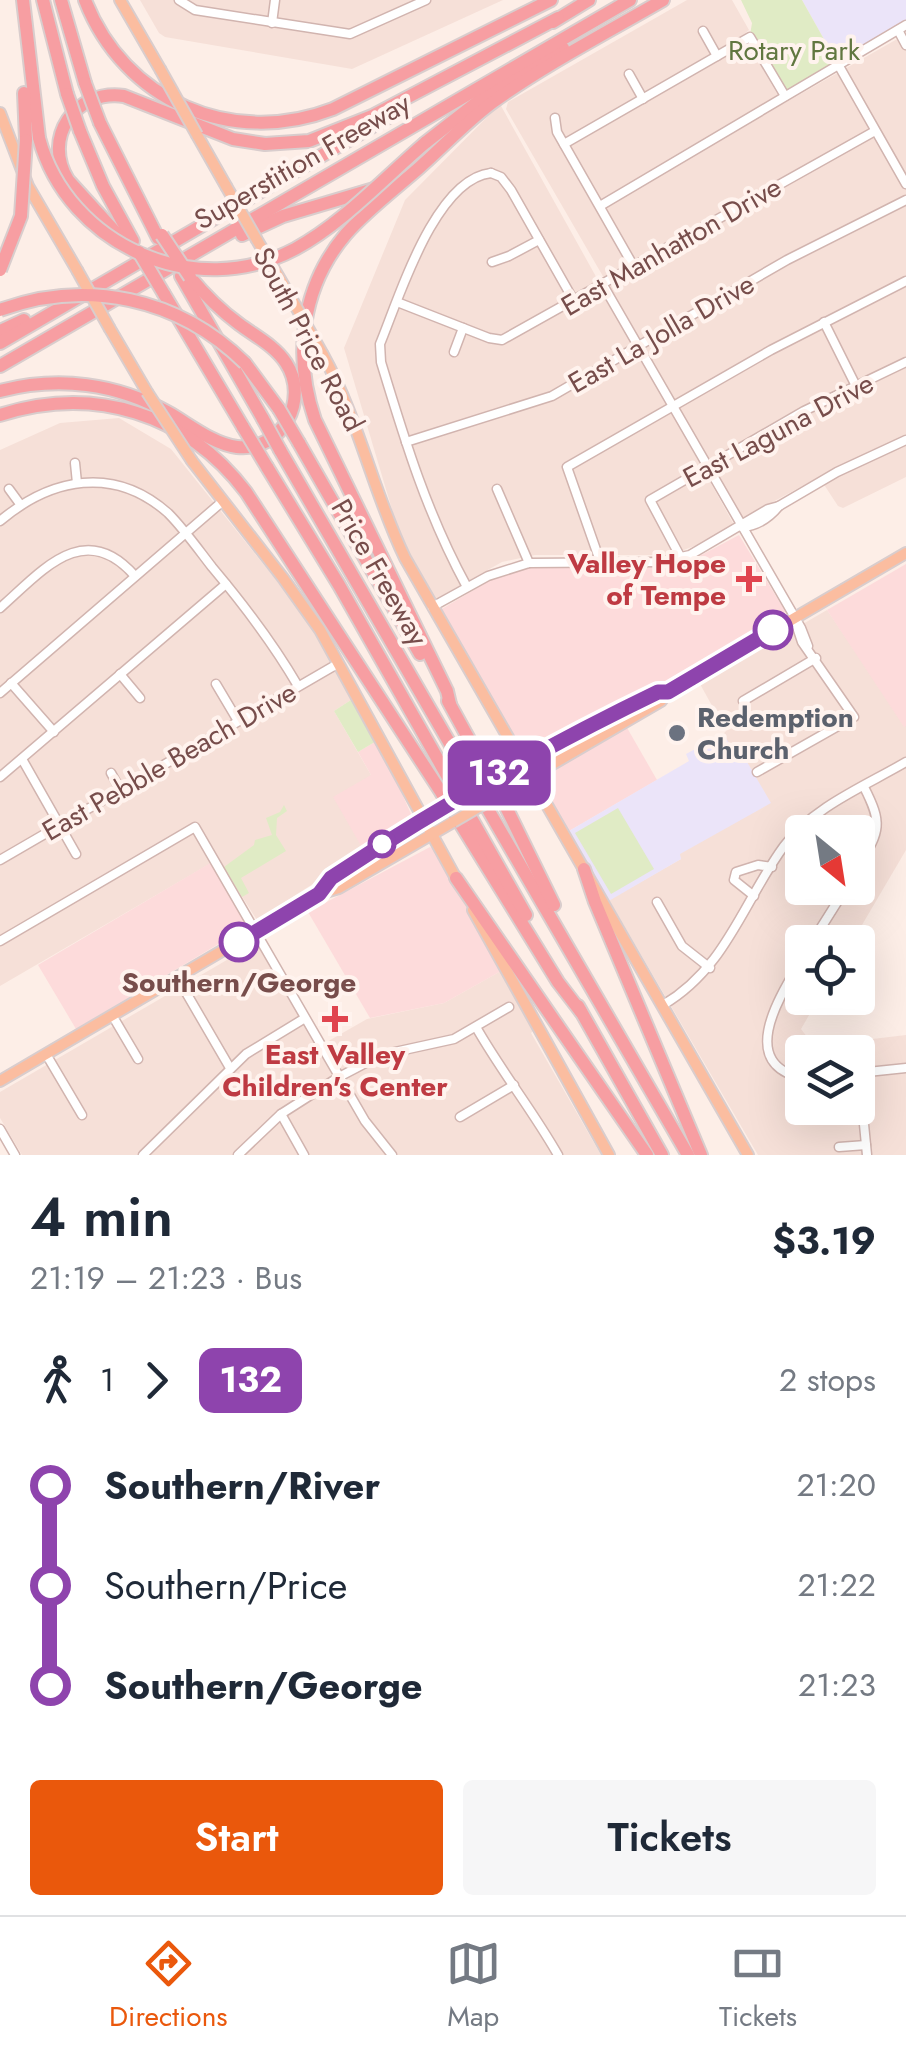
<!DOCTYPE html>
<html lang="en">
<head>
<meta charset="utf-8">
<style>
	body { margin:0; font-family:Jost,sans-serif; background:#f6f6f7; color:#1f2937; height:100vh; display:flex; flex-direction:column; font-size:38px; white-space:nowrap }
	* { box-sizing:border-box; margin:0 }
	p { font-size:32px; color:#747a83 }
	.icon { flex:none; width:55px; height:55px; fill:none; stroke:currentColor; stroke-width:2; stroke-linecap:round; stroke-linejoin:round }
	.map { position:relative; height:1155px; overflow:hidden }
	.side { display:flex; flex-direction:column; background:#fff; flex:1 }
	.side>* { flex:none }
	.badge { padding:0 20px; border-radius:15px; font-size:35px; line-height:65px }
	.needle { width:65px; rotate:150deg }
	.buttons { position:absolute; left:785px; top:815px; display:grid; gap:20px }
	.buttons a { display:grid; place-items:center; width:90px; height:90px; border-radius:10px; background:#fff; box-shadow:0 10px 40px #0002; font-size:50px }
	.map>.badge { position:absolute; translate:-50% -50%; box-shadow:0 0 0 5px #fff }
	.legs { display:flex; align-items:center; gap:15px; height:110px; padding:0 30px; font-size:32px }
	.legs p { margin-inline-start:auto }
	.overview { display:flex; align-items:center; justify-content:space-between; height:170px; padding:0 30px }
	h1 { font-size:55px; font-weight:600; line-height:75px }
	.cta { display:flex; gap:20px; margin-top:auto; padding:20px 30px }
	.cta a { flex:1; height:115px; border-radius:10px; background:#ea580c; color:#fff; font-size:40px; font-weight:600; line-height:115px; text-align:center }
	.cta a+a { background:#f6f6f7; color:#1f2937 }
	ul { padding:0 30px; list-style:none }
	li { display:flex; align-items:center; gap:35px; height:100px; font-size:38px }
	li i { display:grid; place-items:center; width:15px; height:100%; margin:0 12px; background:currentColor }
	li i::after { content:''; width:25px; height:25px; margin:-12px; border:8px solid; border-radius:50%; background:#fff }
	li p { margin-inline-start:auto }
	li:first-child i { background:linear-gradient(#0000 50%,currentColor 0) }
	li:last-child i { background:linear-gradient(currentColor 50%,#0000 0) }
	.dock { display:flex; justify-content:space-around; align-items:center; height:140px; border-top:2px solid #e0e1e3; background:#fff; font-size:28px; color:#747a83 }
	.dock a { display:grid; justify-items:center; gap:5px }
	.dock .selected { color:#ea580c }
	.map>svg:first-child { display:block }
	.residential { fill:#f6e0d8; fill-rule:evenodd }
	.commercial { fill:#fddbdb }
	.education { fill:#ebe4f9 }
	.green { fill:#e0ebc5 }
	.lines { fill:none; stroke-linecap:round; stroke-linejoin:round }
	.minor-casing { stroke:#d1b4af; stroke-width:11 }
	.major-casing { stroke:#d9cdcd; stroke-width:14 }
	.highway-casing { stroke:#d9cdcd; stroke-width:16 }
	.minor { stroke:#fff; stroke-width:8 }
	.major { stroke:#fbbda0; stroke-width:10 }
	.highway { stroke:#f79ea2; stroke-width:12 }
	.major-bridge-casing { stroke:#d9cdcd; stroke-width:14; stroke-linecap:butt }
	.highway-bridge-casing { stroke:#d9cdcd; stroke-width:16; stroke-linecap:butt }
	.major-bridge { stroke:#fbbda0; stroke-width:10 }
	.highway-bridge { stroke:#f79ea2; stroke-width:12 }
	.line-1-casing { stroke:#fff; stroke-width:22 }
	.line-1 { stroke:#8e44ad; stroke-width:15 }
	.health-dot { fill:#e0444e; stroke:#fff3ee; stroke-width:4 }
	.stop-1-dot { fill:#fff; stroke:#8e44ad; stroke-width:5 }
	.worship-dot { fill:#6b7280; stroke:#fff3ee; stroke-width:4 }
	.labels { text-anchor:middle; stroke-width:8; stroke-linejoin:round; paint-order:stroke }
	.park-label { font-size:28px; fill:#617740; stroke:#fff3ee }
	.street-label { font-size:28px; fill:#774d4b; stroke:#fff3ee }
	.health-label { font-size:28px; font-weight:bold; fill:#be3a42; stroke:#fff3ee; text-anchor:end }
	.worship-label { font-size:28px; font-weight:bold; fill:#5b616d; stroke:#fff3ee; text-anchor:start }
	.stop-label { font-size:28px; font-weight:bold; fill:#774d4b; stroke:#fff3ee }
</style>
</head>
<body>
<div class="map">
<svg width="906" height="1155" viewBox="0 0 906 1155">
	<rect width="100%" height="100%" fill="#fdeee7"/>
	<g class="residential">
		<polygon points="140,0 503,0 352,69 165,37 159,33"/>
		<polygon points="687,0 732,0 749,30 743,35 783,104 906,34 906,477 843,508 838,506 819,477 743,518 506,109 508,102"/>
		<polygon points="500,104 733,523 731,527 697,545 670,555 535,555 502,562 434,600 399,533 344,348 405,200"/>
		<polygon points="119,418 171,449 304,615 354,698 334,711 371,775 364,851 257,920 218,859 0,986 0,450 60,423"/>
		<path d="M 827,610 L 906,726 L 906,850 L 852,942 L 802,942 L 802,998 L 819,998 L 801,1029 L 814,1046 L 906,1035 L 906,1155 L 758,1155 L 609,900 L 681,859 L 679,854 L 742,755 L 738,758 L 723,734 L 726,731 L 700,684 ZM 802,832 L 858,832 L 858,888 L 802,888 ZM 802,1052 L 858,1052 L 858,1108 L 802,1108 Z"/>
		<polygon points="256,943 318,1047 367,1019 444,1003 501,971 534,1030 531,1033 601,1155 22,1155 0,1118 0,1092"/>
	</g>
	<g class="commercial">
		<polygon points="739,535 785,611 784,617 702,664 529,749 517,745 440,610 499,575 525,567 663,566 694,559"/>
		<polygon points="906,564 906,726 904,727 827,610"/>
		<polygon points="626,726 657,780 569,831 544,787 544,776"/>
		<polygon points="378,740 411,814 406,823 389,831 364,851 333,797 371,775 358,752"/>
		<polygon points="430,847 438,853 501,971 444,1003 370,1018 308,912"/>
		<polygon points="212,862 247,927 76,1029 38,965"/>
	</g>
	<g class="education">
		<polygon points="802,0 906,0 906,25 839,66"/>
		<polygon points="723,734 738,757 743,755 771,803 680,854 681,859 607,902 569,831 689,761 686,754"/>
	</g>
	<g class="green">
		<polygon points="741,0 802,0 839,66 785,96 756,37 750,35 752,23"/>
		<polygon points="354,698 378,740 358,752 334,711"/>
		<polygon points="284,805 287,811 277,818 276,835 286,851 241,878 249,893 242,897 224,867 254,845 255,840 272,835 266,818 280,812"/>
		<polygon points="618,808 654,869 611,894 575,833"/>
	</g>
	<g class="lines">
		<g class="minor-casing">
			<g id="minor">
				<polyline points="179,0 195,10 350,34 426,0"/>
				<polyline points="272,23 275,0"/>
				<polyline points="898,30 906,45"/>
				<polyline points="703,31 717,56"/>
				<polyline points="839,66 906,184"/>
				<polyline points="629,74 643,99"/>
				<polyline points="555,118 557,132 634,267"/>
				<polyline points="564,144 750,37 785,96"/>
				<polyline points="491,173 501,177 511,190 574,301"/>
				<polyline points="600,206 906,25"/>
				<polyline points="492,262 509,256 539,240"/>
				<polyline points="603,285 801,628 808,646"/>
				<polyline points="397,302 489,338 502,340 875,131"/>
				<polyline points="824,322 856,386"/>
				<polyline points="454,352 463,328"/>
				<polyline points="406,442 552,396 787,260 906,200"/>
				<polyline points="75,463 77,483"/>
				<polyline points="9,489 20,504"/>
				<polyline points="497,489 529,563"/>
				<path d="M 0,521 C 51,478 114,465 168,513 C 184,529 198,549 212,567 C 244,605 273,643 298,686"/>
				<path d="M 742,527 C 757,526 770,517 779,506 L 837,472 L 906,440"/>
				<polyline points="681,558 650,500 804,411 906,362"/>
				<polyline points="600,561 567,467 771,350 906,281"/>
				<path d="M 467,587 C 427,514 405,441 381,362 L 380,344 C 399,298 435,179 491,173"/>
				<polyline points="432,607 488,576 529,563 658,562 690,555 768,509 779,506"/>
				<path d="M 0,608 C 42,571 84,518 135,576"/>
				<polyline points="120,674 140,698"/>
				<polyline points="11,683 54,732"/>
				<polyline points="216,684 238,721"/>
				<polyline points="0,693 223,501"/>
				<polyline points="743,701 816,658"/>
				<polyline points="22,759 76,854"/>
				<polyline points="757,772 854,717 802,642 795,621"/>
				<polyline points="111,773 120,789"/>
				<polyline points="0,777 226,584"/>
				<polyline points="0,860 339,663"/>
				<path d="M 858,868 C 879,831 884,826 864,787"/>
				<polyline points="754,896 734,880 736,872 758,865 772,867"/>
				<polyline points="657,902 682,946 710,968"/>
				<polyline points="0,941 195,827 365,1121 392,1155"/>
				<polyline points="812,942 846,888"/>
				<path d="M 802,959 C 782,993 735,1063 802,1078"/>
				<polyline points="177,977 230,1068"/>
				<path d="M 663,1005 C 726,968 743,902 784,846 C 813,807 865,786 906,762"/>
				<polyline points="112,1015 138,1059"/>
				<path d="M 476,1027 C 501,1071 533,1111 558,1155"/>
				<polyline points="46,1054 82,1115"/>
				<polyline points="858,1073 906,1068"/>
				<polyline points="859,1073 867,1155"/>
				<polyline points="281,1114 304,1155"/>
				<polyline points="460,1117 514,1085"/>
				<polyline points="0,1129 15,1155"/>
				<polyline points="839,1147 866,1145"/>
				<polyline points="143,1155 246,1054 305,1018"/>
				<polyline points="238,1155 281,1114 339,1077 381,1055 454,1039 509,1007"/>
			</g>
		</g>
		<g class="major-casing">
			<g id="major">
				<polyline points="120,0 160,69"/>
				<polyline points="0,113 28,186 77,270"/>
				<polyline points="197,135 226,186"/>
				<polyline points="257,240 291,298"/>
				<polyline points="110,329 147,392"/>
				<path d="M 323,355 C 359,420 373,492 405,558 L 748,1155"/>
				<polyline points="192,461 283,578 320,630 458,882"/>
				<polyline points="500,772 658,692 668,692"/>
				<polyline points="513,787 661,701 668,692 906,553"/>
				<polyline points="319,893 331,878 426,815"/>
				<polyline points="473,910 609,1155"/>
				<polyline points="0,1081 319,894 339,888 453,822"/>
			</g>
		</g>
		<g class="highway-casing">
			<g id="highway">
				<polyline points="23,0 39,138"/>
				<polyline points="43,0 67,94"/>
				<polyline points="61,0 85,83"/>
				<path d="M 85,0 C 124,101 232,148 333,109 L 551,0"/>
				<polyline points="553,22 589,0"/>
				<polyline points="24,93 26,140"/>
				<polyline points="100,123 158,238"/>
				<polyline points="80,131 103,186 133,241"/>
				<polyline points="425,143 480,100 563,48"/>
				<polyline points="242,235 283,216 374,189"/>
				<path d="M 128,246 L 68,180 C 42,138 75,89 124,96 L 233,139 L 265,144 L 309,141 L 372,116 L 558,18"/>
				<polyline points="181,276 263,419"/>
				<polyline points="164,294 243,427"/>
				<polyline points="0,331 24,320"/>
				<polyline points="0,343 388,117"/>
				<polyline points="245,363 279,409"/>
				<polyline points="0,366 630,0"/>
				<path d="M 0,391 C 58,376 117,383 169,413 C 190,425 213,444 237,447 C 282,452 310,399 286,363 C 275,346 255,336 239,324 C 220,310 205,295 190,277"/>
				<path d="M 0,415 C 94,385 186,413 246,492 L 441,792 L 558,982 L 581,1012"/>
				<polyline points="299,443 420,654"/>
				<polyline points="280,450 688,1155"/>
				<polyline points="267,467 339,585 526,915"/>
				<polyline points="448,701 504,803 554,905"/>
				<path d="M 450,704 L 447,691 L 315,420 C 293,356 301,287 346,234 C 367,210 395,189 419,168 C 444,146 466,122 493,102 C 546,64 606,33 663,0"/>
				<polyline points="584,869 595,902 701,1155"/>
				<polyline points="456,878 647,1155"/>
				<polyline points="578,1006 662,1155"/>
			</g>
		</g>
		<use href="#minor" class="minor"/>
		<use href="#major" class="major"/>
		<use href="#highway" class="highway"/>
		<g class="major-bridge-casing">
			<g id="major-bridge">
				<polyline points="160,69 197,135"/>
				<polyline points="226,186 257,240"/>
				<polyline points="77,270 110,329"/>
				<polyline points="291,298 323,355"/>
				<polyline points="147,392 192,461"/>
				<polyline points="433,811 500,772"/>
				<polyline points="453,822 513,787"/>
			</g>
		</g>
		<g class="highway-bridge-casing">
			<g id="highway-bridge">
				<polyline points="85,83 100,123"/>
				<polyline points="67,94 80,131"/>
				<path d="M 39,138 C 68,246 196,302 295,249 C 343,223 384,178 425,143"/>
				<polyline points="162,235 190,277"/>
				<polyline points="139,252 164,294"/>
				<polyline points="0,270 21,216 26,140"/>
				<path d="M 0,310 C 86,278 179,298 245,363"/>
				<polyline points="279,409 299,443"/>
				<polyline points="263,419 280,450"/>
				<polyline points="243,427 267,467"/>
			</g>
		</g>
		<use href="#major-bridge" class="major-bridge"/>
		<use href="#highway-bridge" class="highway-bridge"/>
	</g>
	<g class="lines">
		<g class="line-1-casing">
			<path id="line-1" d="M 239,942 L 319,894 L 331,878 C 437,808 544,747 658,692 L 668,692 L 773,630"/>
		</g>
		<use href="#line-1" class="line-1"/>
	</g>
	<g class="health-dot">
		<path d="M744 564h10v10h10v10h-10v10h-10v-10h-10v-10h10z"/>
		<path d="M330 1004h10v10h10v10h-10v10h-10v-10h-10v-10h10z"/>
	</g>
	<g class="stop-1-dot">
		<circle cx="773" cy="630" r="18"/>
		<circle cx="382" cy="844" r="12"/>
		<circle cx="239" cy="942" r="18"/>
	</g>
	<circle class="worship-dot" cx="677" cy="733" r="10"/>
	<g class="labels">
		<g class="park-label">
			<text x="794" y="60">Rotary Park</text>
		</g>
		<g class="street-label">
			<text transform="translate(302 161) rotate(-30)" y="10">Superstition Freeway</text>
			<text transform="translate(671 246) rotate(-30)" y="10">East Manhatton Drive</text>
			<text transform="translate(661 333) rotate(-30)" y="10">East La Jolla Drive</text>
			<text transform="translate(309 339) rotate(62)" y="10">South Price Road</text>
			<text transform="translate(778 430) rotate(-28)" y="10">East Laguna Drive</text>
			<text transform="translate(380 572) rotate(60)" y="10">Price Freeway</text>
			<text transform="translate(169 761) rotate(-30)" y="10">East Pebble Beach Drive</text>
		</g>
		<g class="health-label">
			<text x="726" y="573">Valley Hope<tspan x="726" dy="32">of Tempe</tspan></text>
			<text x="335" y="1064" text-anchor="middle">East Valley<tspan x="335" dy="32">Children's Center</tspan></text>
		</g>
		<g class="worship-label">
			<text x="697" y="727">Redemption<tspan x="697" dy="32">Church</tspan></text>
		</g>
		<g class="stop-label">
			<text x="239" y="992">Southern/George</text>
		</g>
	</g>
</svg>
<div class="buttons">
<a><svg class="needle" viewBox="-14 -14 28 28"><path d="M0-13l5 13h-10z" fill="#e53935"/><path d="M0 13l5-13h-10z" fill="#747a83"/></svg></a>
<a><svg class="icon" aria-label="locate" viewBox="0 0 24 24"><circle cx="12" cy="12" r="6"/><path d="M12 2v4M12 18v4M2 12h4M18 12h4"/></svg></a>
<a><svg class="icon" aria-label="layers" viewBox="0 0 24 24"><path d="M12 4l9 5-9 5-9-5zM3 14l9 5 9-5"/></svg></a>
</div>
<b class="badge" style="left:499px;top:773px;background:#8e44ad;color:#fff">132</b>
</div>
<section class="side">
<div class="overview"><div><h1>4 min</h1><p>21:19 – 21:23 · Bus</p></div><b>$3.19</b></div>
<div class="legs"><svg class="icon" aria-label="walk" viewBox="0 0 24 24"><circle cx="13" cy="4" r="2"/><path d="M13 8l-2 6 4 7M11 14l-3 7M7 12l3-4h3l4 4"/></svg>1<svg class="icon" aria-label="forward" viewBox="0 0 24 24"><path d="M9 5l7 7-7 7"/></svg><b class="badge" style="background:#8e44ad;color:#fff">132</b><p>2 stops</p></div>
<ul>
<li><i style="color:#8e44ad"></i><b>Southern/River</b><p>21:20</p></li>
<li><i style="color:#8e44ad"></i><span>Southern/Price</span><p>21:22</p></li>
<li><i style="color:#8e44ad"></i><b>Southern/George</b><p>21:23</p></li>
</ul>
<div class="cta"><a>Start</a><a>Tickets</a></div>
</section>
<nav class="dock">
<a class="selected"><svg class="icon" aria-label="directions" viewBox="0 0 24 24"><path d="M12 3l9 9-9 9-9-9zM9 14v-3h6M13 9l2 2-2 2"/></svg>Directions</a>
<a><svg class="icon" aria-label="map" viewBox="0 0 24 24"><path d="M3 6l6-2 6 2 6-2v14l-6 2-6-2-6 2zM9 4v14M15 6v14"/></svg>Map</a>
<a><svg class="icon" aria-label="tickets" viewBox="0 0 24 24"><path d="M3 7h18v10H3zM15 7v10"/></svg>Tickets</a>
</nav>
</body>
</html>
